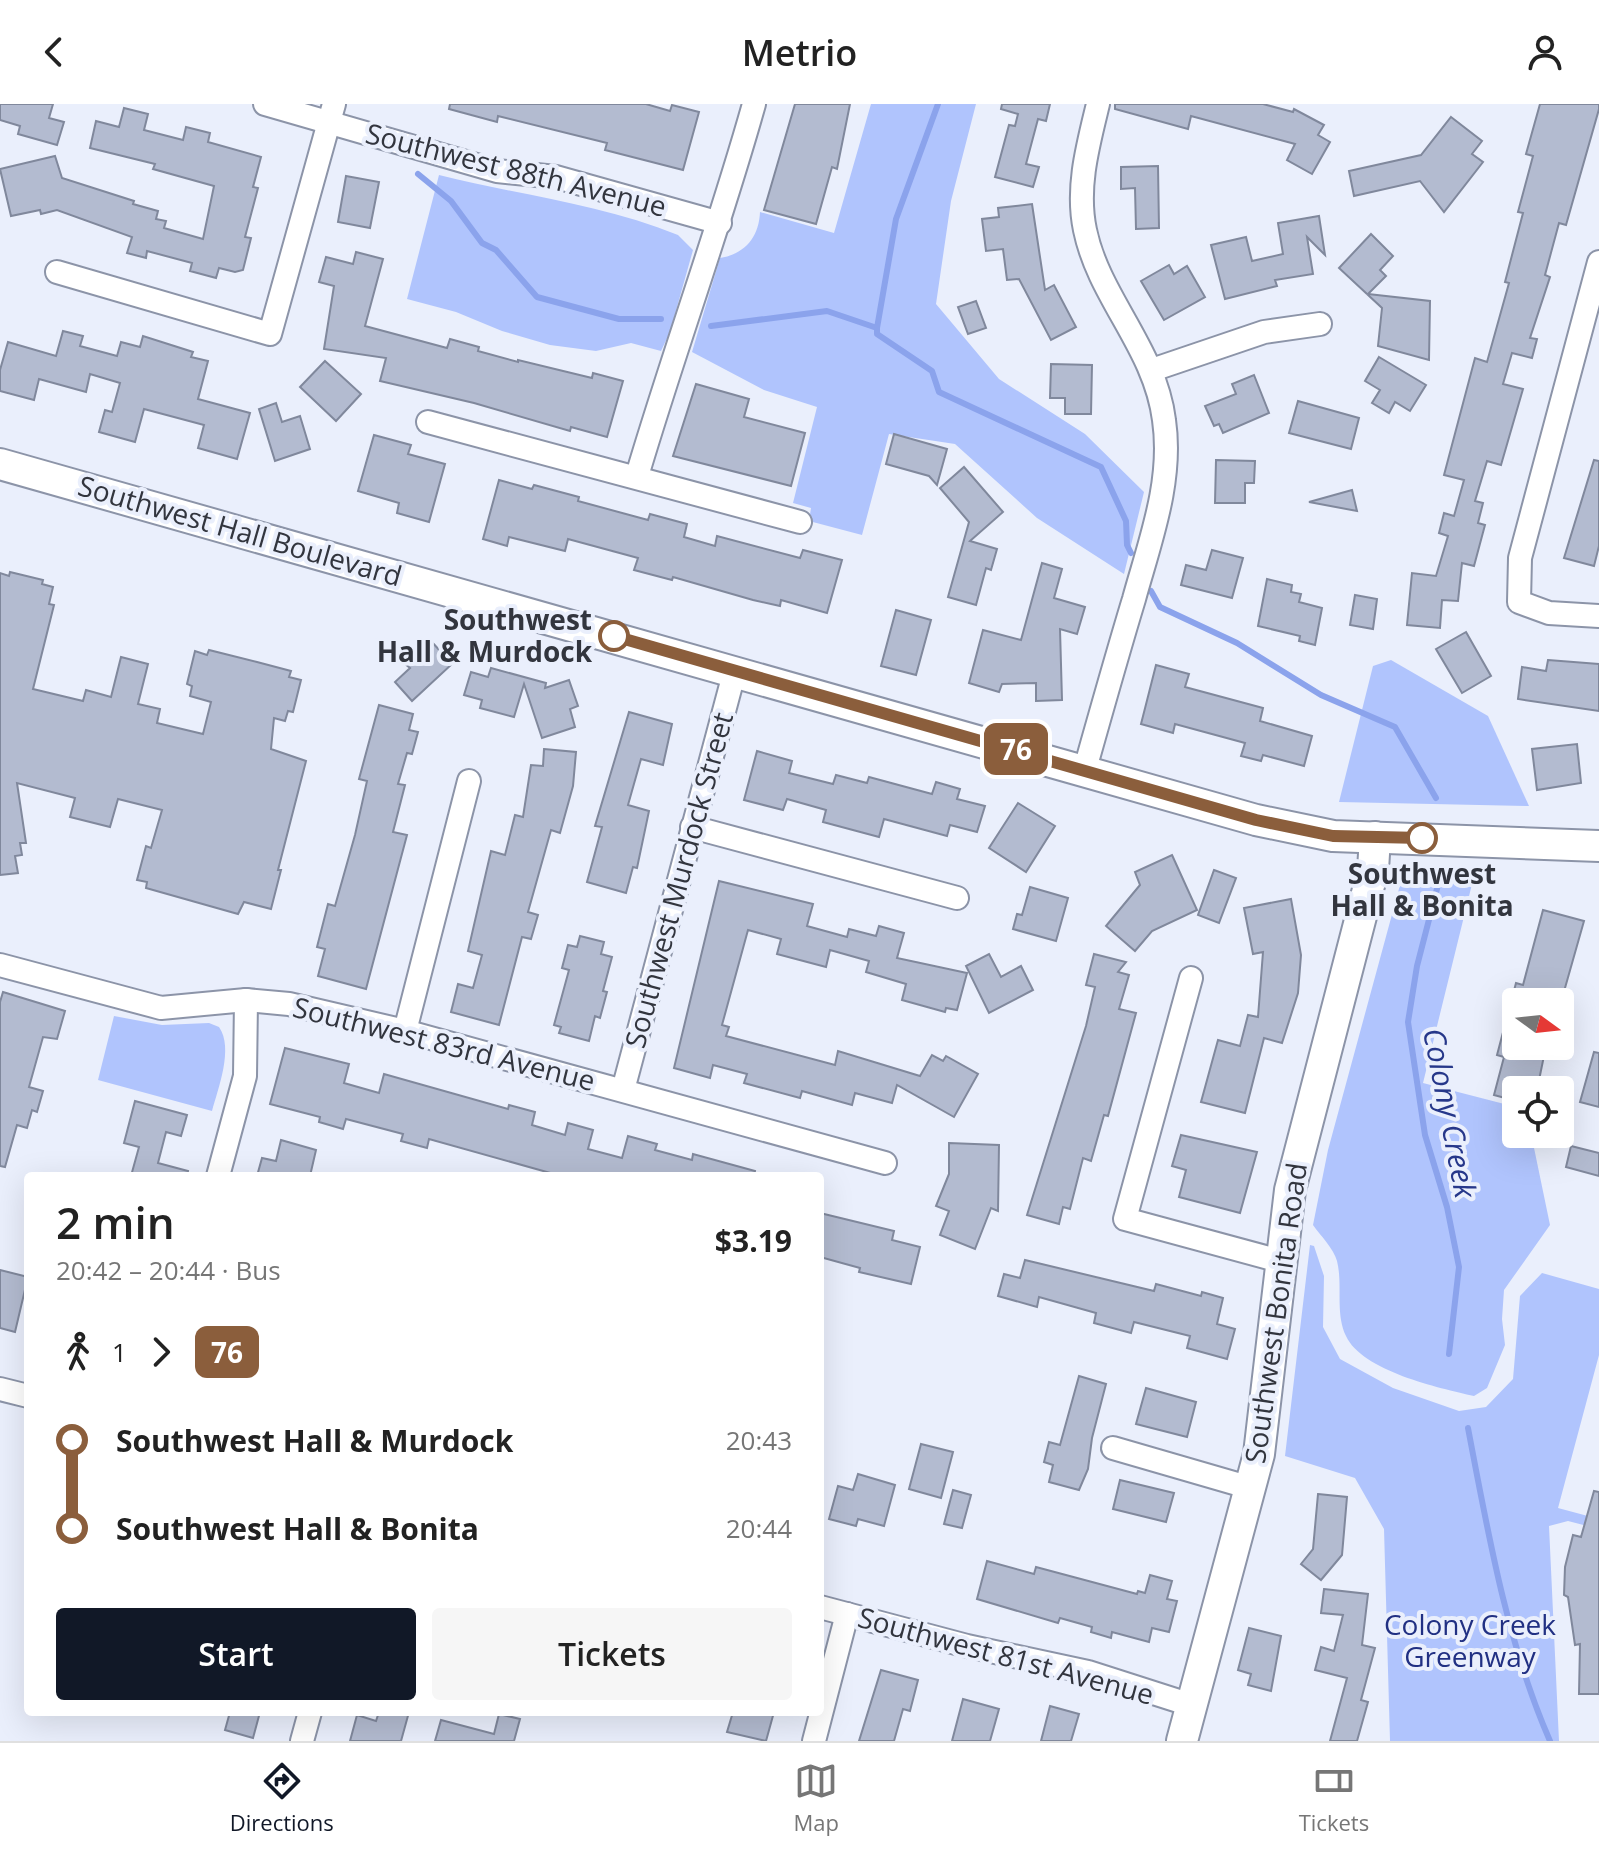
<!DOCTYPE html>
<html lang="en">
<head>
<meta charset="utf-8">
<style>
	body { margin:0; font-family:"Open Sans",sans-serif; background:#f6f6f6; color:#222; height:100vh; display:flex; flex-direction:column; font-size:30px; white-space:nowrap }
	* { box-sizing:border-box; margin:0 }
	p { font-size:26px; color:#767676 }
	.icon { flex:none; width:44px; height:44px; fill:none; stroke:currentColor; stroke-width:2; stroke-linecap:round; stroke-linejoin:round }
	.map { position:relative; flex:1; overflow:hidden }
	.side { position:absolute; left:24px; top:1068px; width:800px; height:544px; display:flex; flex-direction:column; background:#fff; border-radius:8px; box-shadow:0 8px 32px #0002 }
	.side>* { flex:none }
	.badge { padding:0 16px; border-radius:12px; font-size:28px; line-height:52px }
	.needle { width:52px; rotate:105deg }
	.tools { position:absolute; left:1502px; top:884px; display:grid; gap:16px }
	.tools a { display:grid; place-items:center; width:72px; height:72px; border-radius:8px; background:#fff; box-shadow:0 8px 32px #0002; font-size:40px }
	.map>.badge { position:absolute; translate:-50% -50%; box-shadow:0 0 0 4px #fff }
	.legs { display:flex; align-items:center; gap:12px; height:88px; padding:0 32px; font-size:26px }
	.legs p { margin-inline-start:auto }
	.overview { display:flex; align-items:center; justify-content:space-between; height:136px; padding:0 32px }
	h1 { font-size:44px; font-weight:600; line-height:60px }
	.button { display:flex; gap:16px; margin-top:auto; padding:16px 32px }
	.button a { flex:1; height:92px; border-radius:8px; background:#111827; color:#fff; font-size:32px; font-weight:600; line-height:92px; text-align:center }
	.button a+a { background:#f6f6f6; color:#222 }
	ul { padding:0 32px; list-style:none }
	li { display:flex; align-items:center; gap:28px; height:88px; font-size:30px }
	li i { display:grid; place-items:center; width:12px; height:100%; margin:0 10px; background:currentColor }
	li i::after { content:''; width:20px; height:20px; margin:-10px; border:6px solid; border-radius:50%; background:#fff }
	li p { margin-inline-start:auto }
	li:first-child i { background:linear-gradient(#0000 50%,currentColor 0) }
	li:last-child i { background:linear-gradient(currentColor 50%,#0000 0) }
	header { display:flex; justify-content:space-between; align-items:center; height:104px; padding:0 32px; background:#fff; font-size:36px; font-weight:600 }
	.tab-bar { display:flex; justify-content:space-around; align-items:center; height:112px; border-top:2px solid #e0e0e0; background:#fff; font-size:22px; color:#767676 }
	.tab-bar a { display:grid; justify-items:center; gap:4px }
	.tab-bar .current { color:#111827 }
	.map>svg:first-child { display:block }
	.green { fill:#b0c4fd }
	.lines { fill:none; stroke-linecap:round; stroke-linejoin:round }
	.stream { stroke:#8ba3ec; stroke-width:6 }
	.building { fill:#b3bbd0; stroke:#80889c; stroke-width:2 }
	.street-casing { stroke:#8c94a8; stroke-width:26 }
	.secondary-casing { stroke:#8c94a8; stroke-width:34 }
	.street { stroke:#fff; stroke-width:22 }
	.secondary { stroke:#fff; stroke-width:30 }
	.line-1-casing { stroke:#fff; stroke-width:18 }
	.line-1 { stroke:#8b5e3c; stroke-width:12 }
	.stop-1-dot { fill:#fff; stroke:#8b5e3c; stroke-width:4 }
	.labels { text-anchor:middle; stroke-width:8; stroke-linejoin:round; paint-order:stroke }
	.street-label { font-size:28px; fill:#32353e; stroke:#eaeffc }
	.stop-label { font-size:28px; font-weight:bold; fill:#32353e; stroke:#eaeffc; text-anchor:end }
	.park-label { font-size:28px; fill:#213083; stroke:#eaeffc }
	.water-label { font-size:30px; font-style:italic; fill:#26378a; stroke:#eaeffc }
</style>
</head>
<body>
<header><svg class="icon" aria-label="back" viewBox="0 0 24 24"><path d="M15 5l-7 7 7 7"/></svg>Metrio<svg class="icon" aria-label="person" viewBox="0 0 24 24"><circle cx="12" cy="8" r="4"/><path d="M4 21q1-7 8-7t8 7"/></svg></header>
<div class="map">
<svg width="1599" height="1637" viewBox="0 0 1599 1637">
	<rect width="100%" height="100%" fill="#eaeffc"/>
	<g class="green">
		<path d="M 871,0 L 976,0 L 951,97 L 936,200 L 999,275 L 1085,330 L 1144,388 L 1124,470 L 1037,414 L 955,340 L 889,330 L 862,431 L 809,417 L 811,404 L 793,399 L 817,303 L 764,286 L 692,248 L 720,154 C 745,150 759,133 760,108 L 834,129 Z"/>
		<path d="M 439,71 C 518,91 602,100 678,131 L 693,146 L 670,228 L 661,247 L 631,239 L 596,247 L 550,241 L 502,227 L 456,208 L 407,195 Z"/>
		<polygon points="1391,556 1488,612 1529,702 1339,698 1373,562"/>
		<path d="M 1418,772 L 1473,776 L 1423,979 L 1516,1003 L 1516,1030 L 1536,1030 L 1533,1039 L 1550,1121 L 1504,1186 L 1502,1215 L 1505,1241 L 1487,1284 L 1474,1292 C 1439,1284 1362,1267 1346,1232 C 1335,1209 1343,1181 1337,1157 C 1334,1145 1320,1131 1313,1121 L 1328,1046 L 1400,781 Z"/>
		<path d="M 114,912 L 162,921 L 209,919 L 219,923 C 234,944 218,985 212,1007 L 98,976 Z"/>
		<polygon points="1310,1141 1314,1142 1324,1172 1323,1223 1340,1255 1393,1284 1459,1307 1486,1303 1513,1275 1520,1192 1542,1169 1599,1185 1599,1251 1558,1404 1599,1415 1599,1425 1568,1417 1549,1422 1559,1637 1390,1637 1384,1425 1355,1374 1285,1352"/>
	</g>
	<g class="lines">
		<g class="stream">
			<polyline points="418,70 451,97 482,139 496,146 537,193 619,215 661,215"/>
			<polyline points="711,222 827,207 877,224 877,230 932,267 939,288 1101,363 1126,417 1127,441 1131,449"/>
			<polyline points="877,224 896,115 938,0"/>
			<polyline points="1151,487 1160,503 1237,539 1321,591 1395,623 1436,694"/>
			<polyline points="1439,777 1417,862 1408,918 1425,1031 1447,1103 1459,1163 1449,1250"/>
			<path d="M 1468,1324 C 1488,1429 1507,1539 1550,1637"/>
		</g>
	</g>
	<g class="building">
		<polygon points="0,0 53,0 49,14 64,18 57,41 18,30 20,22 0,16"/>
		<polygon points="450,0 646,0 670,7 672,1 699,8 683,66 605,46 607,39 498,12 497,18 449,5"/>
		<polygon points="795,0 850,0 837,65 832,63 816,120 764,106"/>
		<polygon points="1002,0 1050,0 1046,17 1038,15 1026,60 1039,63 1033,83 995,73 1009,21 1015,22 1018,10 1001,5"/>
		<polygon points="1115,0 1263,0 1293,8 1294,5 1324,21 1318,31 1330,38 1312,70 1287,56 1295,40 1191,12 1188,25 1115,5"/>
		<polygon points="1540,0 1599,0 1599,5 1566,121 1559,119 1545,171 1550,173 1530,234 1537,235 1532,254 1512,249 1503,280 1523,285 1501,361 1487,357 1475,397 1483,399 1478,419 1485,421 1474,462 1462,459 1458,497 1442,496 1440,524 1407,521 1412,469 1436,472 1448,432 1439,429 1444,409 1454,412 1464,376 1444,371 1475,254 1487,258 1509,179 1505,178 1523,109 1518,108 1533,52 1526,50"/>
		<polygon points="124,4 148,10 144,26 183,36 186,23 210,29 208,38 261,53 253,83 258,84 245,133 251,134 243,166 235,168 219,164 216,174 190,167 192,159 147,147 146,154 127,149 132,133 57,106 41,110 40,106 11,112 0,65 55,52 62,74 134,97 133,100 158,107 156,115 166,117 164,124 203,135 214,82 153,65 155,60 90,44 96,17 119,23"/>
		<polygon points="1451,13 1482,37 1472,50 1483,58 1444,108 1420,77 1354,92 1349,67 1421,51"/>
		<polygon points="1158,62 1159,124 1136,125 1135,84 1121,85 1121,63"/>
		<polygon points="346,72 379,78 370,124 338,118"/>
		<polygon points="1032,100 1045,186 1054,181 1076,223 1051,236 1019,175 1007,176 1003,145 986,147 982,115 999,113 998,104"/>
		<polygon points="1319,112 1325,151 1307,133 1313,170 1275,176 1277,182 1225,195 1211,141 1246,133 1252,157 1283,150 1278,119"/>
		<polygon points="1371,130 1393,152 1380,166 1386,172 1368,190 1430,197 1429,256 1378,242 1382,204 1339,164"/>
		<polygon points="356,148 383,155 365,222 447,244 450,235 479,243 478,247 518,258 518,256 592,274 593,269 623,277 607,333 571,323 570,327 474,299 380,277 386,254 324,245 334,182 319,178 326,153 353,160"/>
		<polygon points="1169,161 1174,170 1187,162 1205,193 1164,216 1141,177"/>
		<polygon points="976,197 986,224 968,230 958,203"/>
		<polygon points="63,227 83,232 80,242 117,252 121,238 140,243 143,232 193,248 191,253 208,257 198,295 250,309 237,355 198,344 204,321 144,305 135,338 99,328 105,306 112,308 120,279 90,270 86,288 39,275 34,296 0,287 0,266 8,238 56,252"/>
		<polygon points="1379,253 1426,281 1410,307 1395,298 1389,309 1372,299 1380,286 1365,277"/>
		<polygon points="325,257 361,290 336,317 300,283"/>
		<polygon points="1051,260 1092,261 1091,310 1065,310 1065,294 1050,294"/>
		<polygon points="1254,271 1269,309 1223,329 1219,320 1214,322 1205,302 1236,290 1232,280"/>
		<polygon points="696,280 749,295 744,313 805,329 791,382 673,352"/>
		<polygon points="1298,297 1359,314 1351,345 1289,329"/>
		<polygon points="276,299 282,318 300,312 310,345 275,357 259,305"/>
		<polygon points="894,330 947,345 937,381 929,372 886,360"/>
		<polygon points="374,331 411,341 408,350 445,360 429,418 397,409 399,399 358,387"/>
		<polygon points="1216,356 1255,357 1254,379 1245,379 1245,399 1215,399"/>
		<polygon points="1594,356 1599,357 1599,442 1594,462 1564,454"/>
		<polygon points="964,363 1003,408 970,437 997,445 991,466 986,464 976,501 948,493 969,418 940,384"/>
		<polygon points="499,376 532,385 534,381 579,393 578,397 648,416 650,410 687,420 684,433 715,442 717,432 800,454 803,446 842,456 827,509 781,496 780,502 753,496 673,473 672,476 634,466 638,454 568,435 565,447 509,433 507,442 483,435"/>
		<polygon points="1352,386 1357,407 1309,398"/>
		<polygon points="1212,446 1243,454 1232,494 1181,481 1186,461 1206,466"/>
		<polygon points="1042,459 1062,465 1054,494 1085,503 1077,530 1060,525 1062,596 1036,597 1036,579 1002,580 999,588 969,579 983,526 1021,536"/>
		<polygon points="10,468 43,476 42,480 53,483 49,500 54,501 33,585 83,597 86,586 111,593 121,553 148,560 138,600 160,605 157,619 203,630 211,598 190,592 192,582 187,580 195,547 207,551 209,546 257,558 291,567 289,573 301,576 293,608 288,607 285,617 274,614 271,645 306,657 278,766 281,766 271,805 244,798 238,810 146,784 147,778 137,776 146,742 151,744 162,706 118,695 110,723 70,713 75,694 17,679 26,739 20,739 22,751 15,752 18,769 0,771 0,469 9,472"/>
		<polygon points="1267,475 1292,481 1291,488 1301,490 1299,498 1322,504 1315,541 1299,537 1300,532 1258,522"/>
		<polygon points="1355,491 1377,495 1373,525 1350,521"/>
		<polygon points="896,506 931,516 916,571 881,562"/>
		<polygon points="1466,528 1491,572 1462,589 1436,545"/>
		<polygon points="431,537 452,560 412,597 395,578 410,564 405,560"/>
		<polygon points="1548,556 1599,560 1599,607 1518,595 1522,563 1546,567"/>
		<polygon points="1156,561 1189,570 1185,583 1263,604 1260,617 1312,632 1304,662 1263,651 1261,657 1241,652 1245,639 1175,620 1173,629 1141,620"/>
		<polygon points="491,564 546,579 545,584 569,576 578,602 570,605 575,623 542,634 524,580 514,613 480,604 482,596 464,591 471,568 488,573"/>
		<polygon points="379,601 413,610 409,626 418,628 412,650 407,649 398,680 405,681 393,728 407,731 366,885 318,872 325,845 317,843 328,800 335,802 355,731 367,677 359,675"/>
		<polygon points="629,608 672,620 663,661 641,655 628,701 649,707 637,764 633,763 626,789 587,778 602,723 595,722"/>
		<polygon points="1577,640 1581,679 1537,686 1532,645"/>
		<polygon points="544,645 576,648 573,682 560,729 551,726 528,808 538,811 531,835 522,833 499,921 451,908 458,880 473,884 482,851 468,847 491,747 505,751 515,711 523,713 531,661 543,662"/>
		<polygon points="757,647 792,657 789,669 833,680 836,671 867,679 869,673 932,690 936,678 960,685 957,695 985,702 977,728 950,721 947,732 884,715 879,733 823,718 826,706 787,695 783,706 744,696"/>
		<polygon points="1018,699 1055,722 1026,768 989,744"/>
		<polygon points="1172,751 1197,806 1152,827 1135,847 1106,822 1140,781 1135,768"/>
		<polygon points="1214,766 1236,774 1219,819 1198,811"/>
		<polygon points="719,777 813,800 807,822 847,833 849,825 876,832 879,822 904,829 897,854 967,869 957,906 946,904 945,908 902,896 906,880 866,868 869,857 830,846 826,863 777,850 781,835 748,826 722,921 729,923 726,932 835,961 838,947 920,972 932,951 943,957 946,952 978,970 954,1013 897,981 892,999 855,989 852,1001 802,987 800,994 744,979 747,970 713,961 710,974 674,964"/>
		<polygon points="1030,783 1068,794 1056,837 1013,825 1017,810 1022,811"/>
		<polygon points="1291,795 1301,851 1298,889 1282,939 1264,934 1245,1009 1201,998 1218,936 1240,942 1248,911 1258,913 1263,848 1253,850 1244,804"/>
		<polygon points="1543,806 1584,817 1563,891 1560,890 1558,898 1511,898 1516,879 1523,881"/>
		<polygon points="580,832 604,838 601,850 612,853 603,887 607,888 600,914 595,912 589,937 559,929 561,923 554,921 569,866 562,864 568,841 577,843"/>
		<polygon points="989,850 1001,873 1021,862 1033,886 989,909 966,862"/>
		<polygon points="1094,850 1126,858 1118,868 1129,871 1119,905 1136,909 1108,1012 1104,1011 1091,1057 1083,1054 1070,1105 1063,1103 1059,1120 1027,1111 1086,922 1095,883 1086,881"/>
		<polygon points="3,888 65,907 57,935 43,933 29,983 43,987 37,1008 32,1006 27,1024 17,1021 5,1063 0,1062 0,898"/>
		<polygon points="1511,898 1516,899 1516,942 1546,942 1537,986 1516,986 1516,997 1494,991 1504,953 1497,951"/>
		<polygon points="285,944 349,960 344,979 379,989 384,970 508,1005 509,1001 535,1008 532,1021 565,1031 568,1019 593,1026 588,1045 622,1054 628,1032 657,1040 655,1046 692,1056 693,1050 755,1067 754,1072 554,1072 554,1070 429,1035 427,1044 401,1037 403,1030 346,1015 343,1025 319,1018 320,1013 270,1000"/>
		<polygon points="1594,948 1599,949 1599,1003 1580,998"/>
		<polygon points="135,997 187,1011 181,1032 166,1028 158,1059 188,1067 187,1072 131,1072 139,1043 124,1039"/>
		<polygon points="1181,1031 1257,1048 1240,1109 1179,1093 1186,1066 1172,1062"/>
		<polygon points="281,1036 316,1046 310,1072 257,1072 262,1054 276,1057"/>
		<polygon points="949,1039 999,1041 998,1107 991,1104 975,1145 940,1131 949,1107 936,1102 949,1070"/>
		<polygon points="1571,1042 1599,1049 1599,1072 1566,1063"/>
		<polygon points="820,1109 894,1127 892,1136 920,1143 911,1180 859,1168 860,1164 820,1153"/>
		<polygon points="1025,1156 1154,1187 1156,1180 1201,1192 1202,1188 1223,1194 1217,1220 1235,1225 1227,1255 1187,1244 1190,1232 1134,1218 1131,1229 1094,1219 1096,1209 1039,1193 1037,1203 998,1192 1004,1170 1020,1174"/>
		<polygon points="0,1166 28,1173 15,1228 0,1224"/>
		<polygon points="1079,1272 1106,1280 1092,1334 1088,1365 1079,1386 1049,1378 1053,1361 1044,1358 1049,1338 1060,1341"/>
		<polygon points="1146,1284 1196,1298 1187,1333 1136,1320"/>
		<polygon points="921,1340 953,1348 941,1394 909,1385"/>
		<polygon points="858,1370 895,1381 884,1422 858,1415 856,1422 829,1415 838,1382 853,1386"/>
		<polygon points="1120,1376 1174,1389 1166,1418 1113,1405"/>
		<polygon points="953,1386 971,1391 962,1424 944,1420"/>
		<polygon points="1594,1387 1599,1388 1599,1590 1579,1590 1580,1540 1575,1541 1568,1493 1564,1491 1565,1463 1573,1431 1581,1433"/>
		<polygon points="1318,1390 1347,1393 1342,1451 1321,1476 1301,1460 1313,1445"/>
		<polygon points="987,1457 1034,1470 1036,1463 1137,1490 1138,1487 1145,1489 1150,1471 1172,1477 1167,1495 1177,1497 1169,1528 1152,1524 1149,1538 1112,1528 1111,1534 1091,1528 1092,1523 1060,1514 1058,1519 977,1495"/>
		<polygon points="1324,1485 1368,1490 1362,1541 1375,1544 1361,1596 1368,1598 1357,1637 1330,1637 1347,1574 1315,1566 1321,1543 1334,1547 1343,1511 1321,1509"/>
		<polygon points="1249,1524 1281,1532 1271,1587 1248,1581 1251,1570 1238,1566"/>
		<polygon points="881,1566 918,1576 910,1607 903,1605 894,1637 859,1637"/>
		<polygon points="963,1595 999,1605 990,1637 952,1637"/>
		<polygon points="1050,1602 1079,1610 1071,1637 1041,1637"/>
		<polygon points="230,1608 260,1608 253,1634 225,1626"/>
		<polygon points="379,1608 409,1608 401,1637 350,1637 357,1611 376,1617"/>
		<polygon points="733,1608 774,1608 766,1637 727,1628"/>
		<polygon points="499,1610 520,1615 514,1637 435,1637 441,1616 494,1630"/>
	</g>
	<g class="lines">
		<g class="street-casing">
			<g id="street">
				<polyline points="265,0 497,67 556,73 720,119"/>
				<polyline points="1599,158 1520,454 1519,498 1549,509 1599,512"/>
				<polyline points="57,168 270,230 334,0"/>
				<polyline points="1152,266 1264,228 1320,220"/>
				<polyline points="428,318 800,418"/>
				<path d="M 637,372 C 674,247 719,125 754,0"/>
				<path d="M 1085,665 C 1101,608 1117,551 1134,495 C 1150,437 1173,377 1164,316 C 1155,244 1099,194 1085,126 C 1076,84 1088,41 1098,0"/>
				<polyline points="692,723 957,794"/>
				<polyline points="0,861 161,904 246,896 289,900 405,927 885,1059"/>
				<polyline points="1191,874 1125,1115 1280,1157"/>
				<polyline points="405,927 469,677"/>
				<polyline points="623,986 735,566"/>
				<polyline points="218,1072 245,972 246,896"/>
				<polyline points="0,1285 28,1292"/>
				<polyline points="1113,1344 1251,1384"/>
				<polyline points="820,1503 967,1542 1088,1568 1191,1601"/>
				<polyline points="302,1637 310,1608"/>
				<polyline points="814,1637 847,1510"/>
			</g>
		</g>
		<g class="secondary-casing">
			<g id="secondary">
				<polyline points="0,360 1256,716 1333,732 1599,742"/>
				<polyline points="1182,1637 1259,1350 1290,1086 1373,766 1375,733"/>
			</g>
		</g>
		<use href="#street" class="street"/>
		<use href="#secondary" class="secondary"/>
	</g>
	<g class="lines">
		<g class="line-1-casing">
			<polyline id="line-1" points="614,532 1256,716 1333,732 1422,734"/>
		</g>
		<use href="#line-1" class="line-1"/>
	</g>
	<g class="stop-1-dot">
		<circle cx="614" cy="532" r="14"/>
		<circle cx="1422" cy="734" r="14"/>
	</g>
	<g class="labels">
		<g class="street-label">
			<text transform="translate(516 66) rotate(14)" y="10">Southwest 88th Avenue</text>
			<text transform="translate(240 427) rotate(16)" y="10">Southwest Hall Boulevard</text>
			<text transform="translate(679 776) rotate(-75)" y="10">Southwest Murdock Street</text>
			<text transform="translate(444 940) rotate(14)" y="10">Southwest 83rd Avenue</text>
			<text transform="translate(1276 1209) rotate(-82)" y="10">Southwest Bonita Road</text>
			<text transform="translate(1006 1552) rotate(15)" y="10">Southwest 81st Avenue</text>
		</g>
		<g class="stop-label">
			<text x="592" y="526">Southwest<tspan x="592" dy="32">Hall &amp; Murdock</tspan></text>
			<text x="1422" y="780" text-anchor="middle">Southwest<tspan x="1422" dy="32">Hall &amp; Bonita</tspan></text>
		</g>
		<g class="park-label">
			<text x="1470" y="1531">Colony Creek<tspan x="1470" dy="32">Greenway</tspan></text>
		</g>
		<g class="water-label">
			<text transform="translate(1449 1009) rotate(79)" y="10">Colony Creek</text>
		</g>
	</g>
</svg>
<div class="tools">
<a><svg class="needle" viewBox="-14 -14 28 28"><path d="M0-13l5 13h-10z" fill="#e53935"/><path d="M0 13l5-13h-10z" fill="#767676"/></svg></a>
<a><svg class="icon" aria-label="locate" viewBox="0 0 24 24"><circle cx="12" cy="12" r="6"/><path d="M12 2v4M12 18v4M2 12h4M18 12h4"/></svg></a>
</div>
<b class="badge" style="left:1016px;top:645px;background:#8b5e3c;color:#fff">76</b>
<section class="side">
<div class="overview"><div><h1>2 min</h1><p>20:42 – 20:44 · Bus</p></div><b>$3.19</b></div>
<div class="legs"><svg class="icon" aria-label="walk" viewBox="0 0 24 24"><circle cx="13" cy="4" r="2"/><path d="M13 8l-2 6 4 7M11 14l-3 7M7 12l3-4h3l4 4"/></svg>1<svg class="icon" aria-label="forward" viewBox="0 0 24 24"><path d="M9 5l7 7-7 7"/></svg><b class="badge" style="background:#8b5e3c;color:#fff">76</b></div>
<ul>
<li><i style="color:#8b5e3c"></i><b>Southwest Hall &amp; Murdock</b><p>20:43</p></li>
<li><i style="color:#8b5e3c"></i><b>Southwest Hall &amp; Bonita</b><p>20:44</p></li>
</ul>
<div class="button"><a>Start</a><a>Tickets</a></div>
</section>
</div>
<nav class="tab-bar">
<a class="current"><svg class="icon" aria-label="directions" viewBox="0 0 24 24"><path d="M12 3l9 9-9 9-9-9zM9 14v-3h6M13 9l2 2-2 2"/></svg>Directions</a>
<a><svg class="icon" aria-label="map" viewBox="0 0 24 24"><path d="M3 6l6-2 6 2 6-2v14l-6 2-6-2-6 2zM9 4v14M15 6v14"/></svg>Map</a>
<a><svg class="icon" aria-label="tickets" viewBox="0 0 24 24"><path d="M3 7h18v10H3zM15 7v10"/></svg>Tickets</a>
</nav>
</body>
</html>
